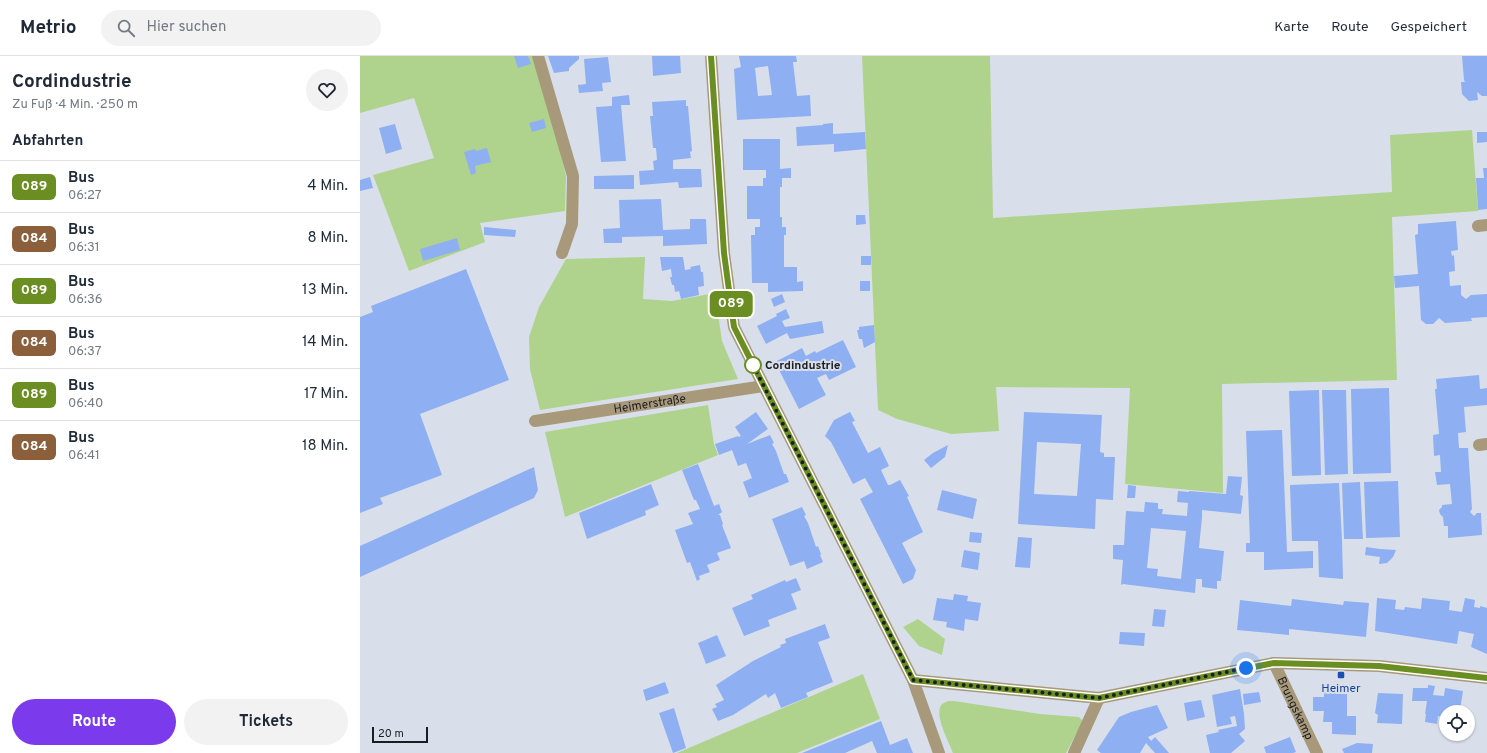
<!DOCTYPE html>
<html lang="de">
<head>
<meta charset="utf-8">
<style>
	body { margin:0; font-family:Overpass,sans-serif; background:#f2f2f3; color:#1f2937; height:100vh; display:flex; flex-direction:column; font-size:15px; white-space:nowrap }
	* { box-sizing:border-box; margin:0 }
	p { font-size:13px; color:#747a83 }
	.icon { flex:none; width:22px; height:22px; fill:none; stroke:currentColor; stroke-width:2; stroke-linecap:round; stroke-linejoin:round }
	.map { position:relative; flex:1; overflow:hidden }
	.panel { display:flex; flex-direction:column; background:#fff; width:360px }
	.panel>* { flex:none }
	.badge { padding:0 8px; border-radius:6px; font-size:14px; line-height:26px }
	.buttons { position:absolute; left:1079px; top:649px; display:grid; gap:8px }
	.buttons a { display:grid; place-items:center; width:36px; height:36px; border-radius:50%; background:#fff; box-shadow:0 1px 3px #0004; font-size:20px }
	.scale { position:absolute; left:12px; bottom:10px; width:56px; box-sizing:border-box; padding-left:4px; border:2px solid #1b1d21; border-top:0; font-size:11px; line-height:14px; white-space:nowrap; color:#1b1d21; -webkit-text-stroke:3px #d9dfea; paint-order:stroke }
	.you { position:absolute; width:20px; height:20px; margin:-10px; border:3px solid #fff; border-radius:50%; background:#1a73e8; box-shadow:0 0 0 6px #1a73e833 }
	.map>.badge { position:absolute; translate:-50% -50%; box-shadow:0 0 0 2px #fff }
	h2 { padding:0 12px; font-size:15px; line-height:36px }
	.round { display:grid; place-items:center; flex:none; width:42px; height:42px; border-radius:21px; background:#f2f2f3 }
	.headline { display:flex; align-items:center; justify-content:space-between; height:68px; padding:0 12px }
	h1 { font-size:19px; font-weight:700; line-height:30px }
	.cta { display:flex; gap:8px; margin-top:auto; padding:8px 12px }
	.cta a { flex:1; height:46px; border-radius:24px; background:#7c3aed; color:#fff; font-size:16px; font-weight:700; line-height:46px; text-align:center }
	.cta a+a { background:#f2f2f3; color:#1f2937 }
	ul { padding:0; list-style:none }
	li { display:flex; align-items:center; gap:12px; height:52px; padding:0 12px; border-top:1px solid #e0e1e3 }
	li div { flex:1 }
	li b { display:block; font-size:15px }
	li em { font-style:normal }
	li .badge { min-width:44px; font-weight:700; text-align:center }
	header { display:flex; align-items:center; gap:24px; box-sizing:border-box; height:56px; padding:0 20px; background:#fff; border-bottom:1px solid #e0e1e3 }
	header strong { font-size:19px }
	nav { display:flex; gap:22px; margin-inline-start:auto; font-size:14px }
	.search { width:280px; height:36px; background:#f2f2f3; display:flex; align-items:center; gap:10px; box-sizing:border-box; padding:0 14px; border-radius:22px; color:#747a83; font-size:15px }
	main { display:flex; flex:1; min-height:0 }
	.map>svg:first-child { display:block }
	.green { fill:#afd38d }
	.building { fill:#8eaff1; fill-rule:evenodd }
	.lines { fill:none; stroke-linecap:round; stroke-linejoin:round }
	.minor { stroke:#a7997a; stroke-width:12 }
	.line-casing { stroke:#fff; stroke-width:9 }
	.line { stroke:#6b8e23; stroke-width:6 }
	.walk { stroke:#1b1d21; stroke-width:4; stroke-dasharray:0 7.2 }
	.stop-dot { fill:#fff; stroke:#6b8e23; stroke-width:2 }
	.transit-dot { fill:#1a4fb4; stroke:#d9dfea; stroke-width:1.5 }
	.labels { text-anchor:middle; stroke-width:4; stroke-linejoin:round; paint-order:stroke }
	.stop-label { font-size:12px; font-weight:bold; fill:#1b1d21; stroke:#d9dfea; text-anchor:start }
	.street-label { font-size:12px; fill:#1b1d21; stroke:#d9dfea }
	.transit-label { font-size:12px; fill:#164399; stroke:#d9dfea }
</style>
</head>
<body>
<header>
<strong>Metrio</strong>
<div class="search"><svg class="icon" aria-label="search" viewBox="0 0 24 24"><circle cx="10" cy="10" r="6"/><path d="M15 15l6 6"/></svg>Hier suchen</div>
<nav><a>Karte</a><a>Route</a><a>Gespeichert</a></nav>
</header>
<main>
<section class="panel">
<div class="headline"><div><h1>Cordindustrie</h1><p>Zu Fuß · 4 Min. · 250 m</p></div><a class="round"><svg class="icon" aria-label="heart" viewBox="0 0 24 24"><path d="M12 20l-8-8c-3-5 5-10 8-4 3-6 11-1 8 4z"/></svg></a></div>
<h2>Abfahrten</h2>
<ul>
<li><span class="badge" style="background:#6b8e23;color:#fff">089</span><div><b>Bus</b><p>06:27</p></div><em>4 Min.</em></li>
<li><span class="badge" style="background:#8b5e3c;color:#fff">084</span><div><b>Bus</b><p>06:31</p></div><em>8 Min.</em></li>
<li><span class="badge" style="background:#6b8e23;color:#fff">089</span><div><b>Bus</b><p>06:36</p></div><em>13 Min.</em></li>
<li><span class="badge" style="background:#8b5e3c;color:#fff">084</span><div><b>Bus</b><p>06:37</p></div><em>14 Min.</em></li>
<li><span class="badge" style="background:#6b8e23;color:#fff">089</span><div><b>Bus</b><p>06:40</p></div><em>17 Min.</em></li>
<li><span class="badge" style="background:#8b5e3c;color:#fff">084</span><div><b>Bus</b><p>06:41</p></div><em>18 Min.</em></li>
</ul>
<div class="cta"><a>Route</a><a>Tickets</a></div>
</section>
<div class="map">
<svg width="1127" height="697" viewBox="0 0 1127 697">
	<rect width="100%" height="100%" fill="#d9dfea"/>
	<g class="green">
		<polygon points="0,0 172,0 189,47 206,120 205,155 120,167 125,186 49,215 13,119 74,102 54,42 0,57"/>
		<polygon points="502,0 630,0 633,162 1032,136 1030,79 1112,74 1118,155 1032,161 1037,324 862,328 863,437 765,428 770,332 636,331 639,375 591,378 537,363 518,354"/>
		<polygon points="285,201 283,243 312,245 355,237 362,285 378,323 180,354 170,313 169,281 179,251 206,203"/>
		<polygon points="348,349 354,388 358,399 205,461 185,376"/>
		<polygon points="558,563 585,583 582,599 559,590 543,571"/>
		<polygon points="503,618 520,663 437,697 317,697"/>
		<path d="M 588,645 L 594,645 L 680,658 L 719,661 L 723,665 L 706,697 L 593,697 C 589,686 573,658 582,648 C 584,647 586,646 588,645 Z"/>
	</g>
	<g class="building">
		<polygon points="154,0 168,0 171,8 158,12"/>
		<polygon points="188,0 219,0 219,3 209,12 209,15 194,17"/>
		<polygon points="292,0 320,0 321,17 293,20"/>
		<path d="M 379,0 L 436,0 L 437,6 L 433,6 L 437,40 L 450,39 L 451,60 L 377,64 L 374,13 L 381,11 ZM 408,10 L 412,39 L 398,40 L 395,12 Z"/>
		<polygon points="1102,0 1127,0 1127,40 1122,40 1117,36 1118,44 1109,45 1102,38 1101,26 1105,26 1104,24"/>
		<polygon points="248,1 251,26 242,27 243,35 219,37 218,29 226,28 224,3"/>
		<polygon points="269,39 270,49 261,49 266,105 241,106 236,51 252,50 252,41"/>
		<polygon points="326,44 326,50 328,50 332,95 330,96 331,102 313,104 313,113 341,113 342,131 319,132 318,126 280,129 279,115 294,114 293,105 297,104 296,92 293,92 290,60 293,60 292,46"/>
		<polygon points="184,63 186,72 172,76 169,67"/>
		<polygon points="473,67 473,78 505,76 506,93 474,96 474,88 437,90 436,71 463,69 463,68"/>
		<polygon points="35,68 42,93 26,98 19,72"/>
		<polygon points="1117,76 1127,76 1127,86 1117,87"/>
		<polygon points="383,83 420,83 420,113 431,112 431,122 422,122 422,131 420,131 420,161 422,161 422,171 426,171 426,179 424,179 424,211 437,211 437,226 443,225 443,235 408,236 408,227 392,227 391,179 395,179 395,171 400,171 400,163 387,163 387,130 403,130 403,122 406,122 406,114 383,114"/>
		<polygon points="127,92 131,106 115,110 116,117 111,119 104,96 115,93 116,95"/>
		<polygon points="1123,112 1127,112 1127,153 1118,154 1116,122 1124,122"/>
		<polygon points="274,119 274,133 234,133 234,120"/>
		<polygon points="10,121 13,132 0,135 0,124"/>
		<polygon points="301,143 303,174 330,173 330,163 346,163 347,188 303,190 303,180 262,181 262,187 244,187 243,173 260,172 259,144"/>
		<polygon points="496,159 505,159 506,168 496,169"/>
		<polygon points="1096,165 1098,194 1091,195 1092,200 1094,199 1095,215 1089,216 1090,230 1101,229 1101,239 1106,243 1111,239 1127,238 1127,261 1111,262 1112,265 1085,267 1079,262 1073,268 1066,268 1061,264 1059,230 1035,232 1034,220 1058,218 1055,179 1058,178 1058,168"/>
		<polygon points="124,171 156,174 155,181 124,179"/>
		<polygon points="97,182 100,194 63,205 60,193"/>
		<rect x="501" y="200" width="10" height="9"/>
		<polygon points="300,201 323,201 325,214 331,213 330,211 340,209 341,216 343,216 344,230 338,231 339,239 321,243 319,235 315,236 314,229 312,229 310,221 312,221 311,213 302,215"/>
		<polygon points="106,213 149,324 60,358 82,419 20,442 23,448 0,457 0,261 13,256 11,250"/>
		<rect x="500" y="225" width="10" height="10"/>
		<polygon points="422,238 425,246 414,251 411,243"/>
		<polygon points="426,253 430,262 422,265 425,271 462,265 464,277 430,283 427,277 406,288 397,270 417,260 416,258"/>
		<polygon points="514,269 515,286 504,292 502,283 499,283 497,274 499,274 499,271"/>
		<polygon points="483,284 496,311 469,324 466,318 457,322 466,339 439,353 415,306 442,292 446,300 455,295 456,297"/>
		<polygon points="1119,319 1120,333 1127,332 1127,349 1104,351 1106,376 1098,377 1099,392 1108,392 1112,453 1110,456 1114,460 1117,457 1121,457 1122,479 1088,482 1088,470 1084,470 1083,461 1080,458 1079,454 1082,451 1082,449 1092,448 1090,428 1077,429 1075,416 1081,416 1080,399 1074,400 1073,379 1079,378 1075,333 1077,333 1076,323"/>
		<polygon points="1029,332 1031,417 993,418 991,333"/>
		<polygon points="959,334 961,419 932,420 929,335"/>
		<polygon points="962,334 986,334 988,418 965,419"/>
		<polygon points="396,356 408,373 387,388 410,379 414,387 412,388 416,395 424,418 426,418 429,426 389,442 383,426 392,422 386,407 378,410 372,394 359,399 355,388 378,380 378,381 381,380 375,371"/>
		<polygon points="490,356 495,365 492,366 508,397 520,391 529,410 521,414 528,429 530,429 540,424 549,440 547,441 563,476 542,487 556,514 553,523 543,528 500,443 513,436 505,422 493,428 471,386 465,380 474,364"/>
		<path d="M 664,356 L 742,359 L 740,396 L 744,397 L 744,401 L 755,401 L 753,444 L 736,443 L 735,473 L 658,468 ZM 677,386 L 721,388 L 717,440 L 674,438 Z"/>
		<polygon points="922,374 927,496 953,495 953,512 904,514 904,496 886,496 886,487 890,487 886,375"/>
		<polygon points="588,389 585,401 571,412 564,404 573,397"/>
		<polygon points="338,408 354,450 359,448 362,456 358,459 360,459 363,468 362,469 371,492 357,497 360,504 347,509 350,516 339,520 340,523 337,525 330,506 327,507 315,474 333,468 328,457 340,453 336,444 334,444 322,414"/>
		<polygon points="174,411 178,434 174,442 0,521 0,490"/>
		<path d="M 868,420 L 882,421 L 880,439 L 883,440 L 881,458 L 842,454 L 842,461 L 839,492 L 864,495 L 861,525 L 857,525 L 857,533 L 842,531 L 842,523 L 836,523 L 835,537 L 763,528 L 761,529 L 763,504 L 753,503 L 753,489 L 764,489 L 766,455 L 784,456 L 785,446 L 798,447 L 798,453 L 803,453 L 802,458 L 827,460 L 828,447 L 817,446 L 818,435 L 829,436 L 829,435 L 866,438 ZM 791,472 L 826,475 L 821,523 L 797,520 L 798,513 L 787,512 Z"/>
		<polygon points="1038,425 1040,481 1006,482 1004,426"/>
		<polygon points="1000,426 1003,483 984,483 982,427"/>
		<polygon points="979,427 982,484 983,523 959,521 958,485 932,485 930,429"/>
		<polygon points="291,428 299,449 285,455 286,459 227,483 219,457"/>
		<polygon points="768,429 776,430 775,442 767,442"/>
		<polygon points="582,434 617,443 613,463 577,454"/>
		<polygon points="442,451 446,459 444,460 448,467 456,491 458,490 461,498 460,499 463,506 447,513 444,505 430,510 412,463"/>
		<polygon points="610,476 622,477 621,487 609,486"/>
		<polygon points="658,481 672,482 670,512 655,511"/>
		<polygon points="1006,491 1020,493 1036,494 1033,501 1027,507 1019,508 1020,501 1005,499"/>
		<polygon points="604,494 620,497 618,514 601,511"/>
		<polygon points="436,522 441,534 431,538 437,553 408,564 410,570 384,580 372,552 393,543 391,539 425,524 426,526"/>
		<polygon points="594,538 608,540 607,545 621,547 618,565 605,563 604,575 586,571 587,566 573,564 577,542 593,544"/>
		<polygon points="1017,542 1036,544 1035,553 1044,554 1045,551 1061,553 1062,542 1090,545 1089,554 1102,556 1105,542 1115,544 1114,551 1120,552 1120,550 1127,552 1127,598 1111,591 1114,578 1099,575 1097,588 1015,575"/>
		<polygon points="932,543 983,549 984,545 1009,547 1006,581 929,573 929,579 877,574 880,544 931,550"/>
		<polygon points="794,553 806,554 804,571 792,570"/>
		<polygon points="465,568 470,582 458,586 473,626 446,637 448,641 421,652 415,637 408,642 406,638 373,659 358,665 352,653 357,651 355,648 364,644 356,629 393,605 421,591 420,589 426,587 425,583"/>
		<polygon points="760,576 785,577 784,590 759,588"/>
		<polygon points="357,579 366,600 346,608 338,587"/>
		<polygon points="305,626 309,637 286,645 283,634"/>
		<polygon points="1068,629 1075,630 1073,639 1084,640 1085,632 1103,635 1100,654 1101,654 1101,656 1086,656 1086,661 1078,660 1077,668 1065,666 1066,658 1065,658 1067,645 1052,645 1053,632 1068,632"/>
		<polygon points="880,633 884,658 885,673 879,678 885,685 871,697 850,697 846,679 859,676 858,674 877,670 875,660 870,661 872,668 857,671 852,639"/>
		<polygon points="964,633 987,633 987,660 996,660 996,679 972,678 972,666 963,666 964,655 953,655 953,641 964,641"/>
		<polygon points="899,636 901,646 884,649 883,638"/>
		<polygon points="1018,637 1043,638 1042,668 1017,667 1018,659 1015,657"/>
		<polygon points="841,644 845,661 827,665 824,647"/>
		<polygon points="797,649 808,672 788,681 791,685 795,681 809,697 795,697 786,687 780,697 741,697 737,694 759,661 771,656"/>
		<polygon points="314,652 326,692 313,697 299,657"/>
		<polygon points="521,665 530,689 547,682 553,697 517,697 512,685 485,697 442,697"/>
		<polygon points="930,681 936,696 933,697 906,697 904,691"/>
		<polygon points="997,687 1013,688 1012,697 984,697 982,693"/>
	</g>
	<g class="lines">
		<g class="minor">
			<polyline points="178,0 213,120 212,168 202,197"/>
			<polyline points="351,0 364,197 374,271 553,624 579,697"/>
			<polyline points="1118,170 1127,169"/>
			<path id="s1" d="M 175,365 L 404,330"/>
			<polyline points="1119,389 1127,388"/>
			<path id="s2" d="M 914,607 L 957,697"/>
			<polyline points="553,624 739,642 914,607 1019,610 1127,622"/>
			<polyline points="714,697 739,642"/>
		</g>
	</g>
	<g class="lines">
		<g class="line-casing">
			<polyline id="line" points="351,0 364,197 374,271 553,624 739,642 914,607 1019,610 1127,622"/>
		</g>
		<use href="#line" class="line"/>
		<polyline class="walk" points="393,309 390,303 553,624 739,642 886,612"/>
	</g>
	<circle class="stop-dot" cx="393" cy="309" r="8"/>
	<rect class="transit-dot" x="977" y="615" width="8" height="8" rx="2"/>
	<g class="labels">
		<g class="stop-label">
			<text x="405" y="313">Cordindustrie</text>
		</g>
		<g class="street-label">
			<text dy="4" stroke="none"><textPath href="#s1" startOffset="116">Heimerstraße</textPath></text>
			<text dy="4" stroke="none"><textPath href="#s2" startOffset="50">Brungskamp</textPath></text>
		</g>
		<g class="transit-label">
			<text x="981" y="636">Heimer</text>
		</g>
	</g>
</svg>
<div class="buttons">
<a><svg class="icon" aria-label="locate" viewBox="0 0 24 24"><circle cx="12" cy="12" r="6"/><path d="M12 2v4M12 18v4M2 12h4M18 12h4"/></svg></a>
</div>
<div class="scale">20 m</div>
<div class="you" style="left:886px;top:612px"></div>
<b class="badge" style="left:371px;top:248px;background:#6b8e23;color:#fff">089</b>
</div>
</main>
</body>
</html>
